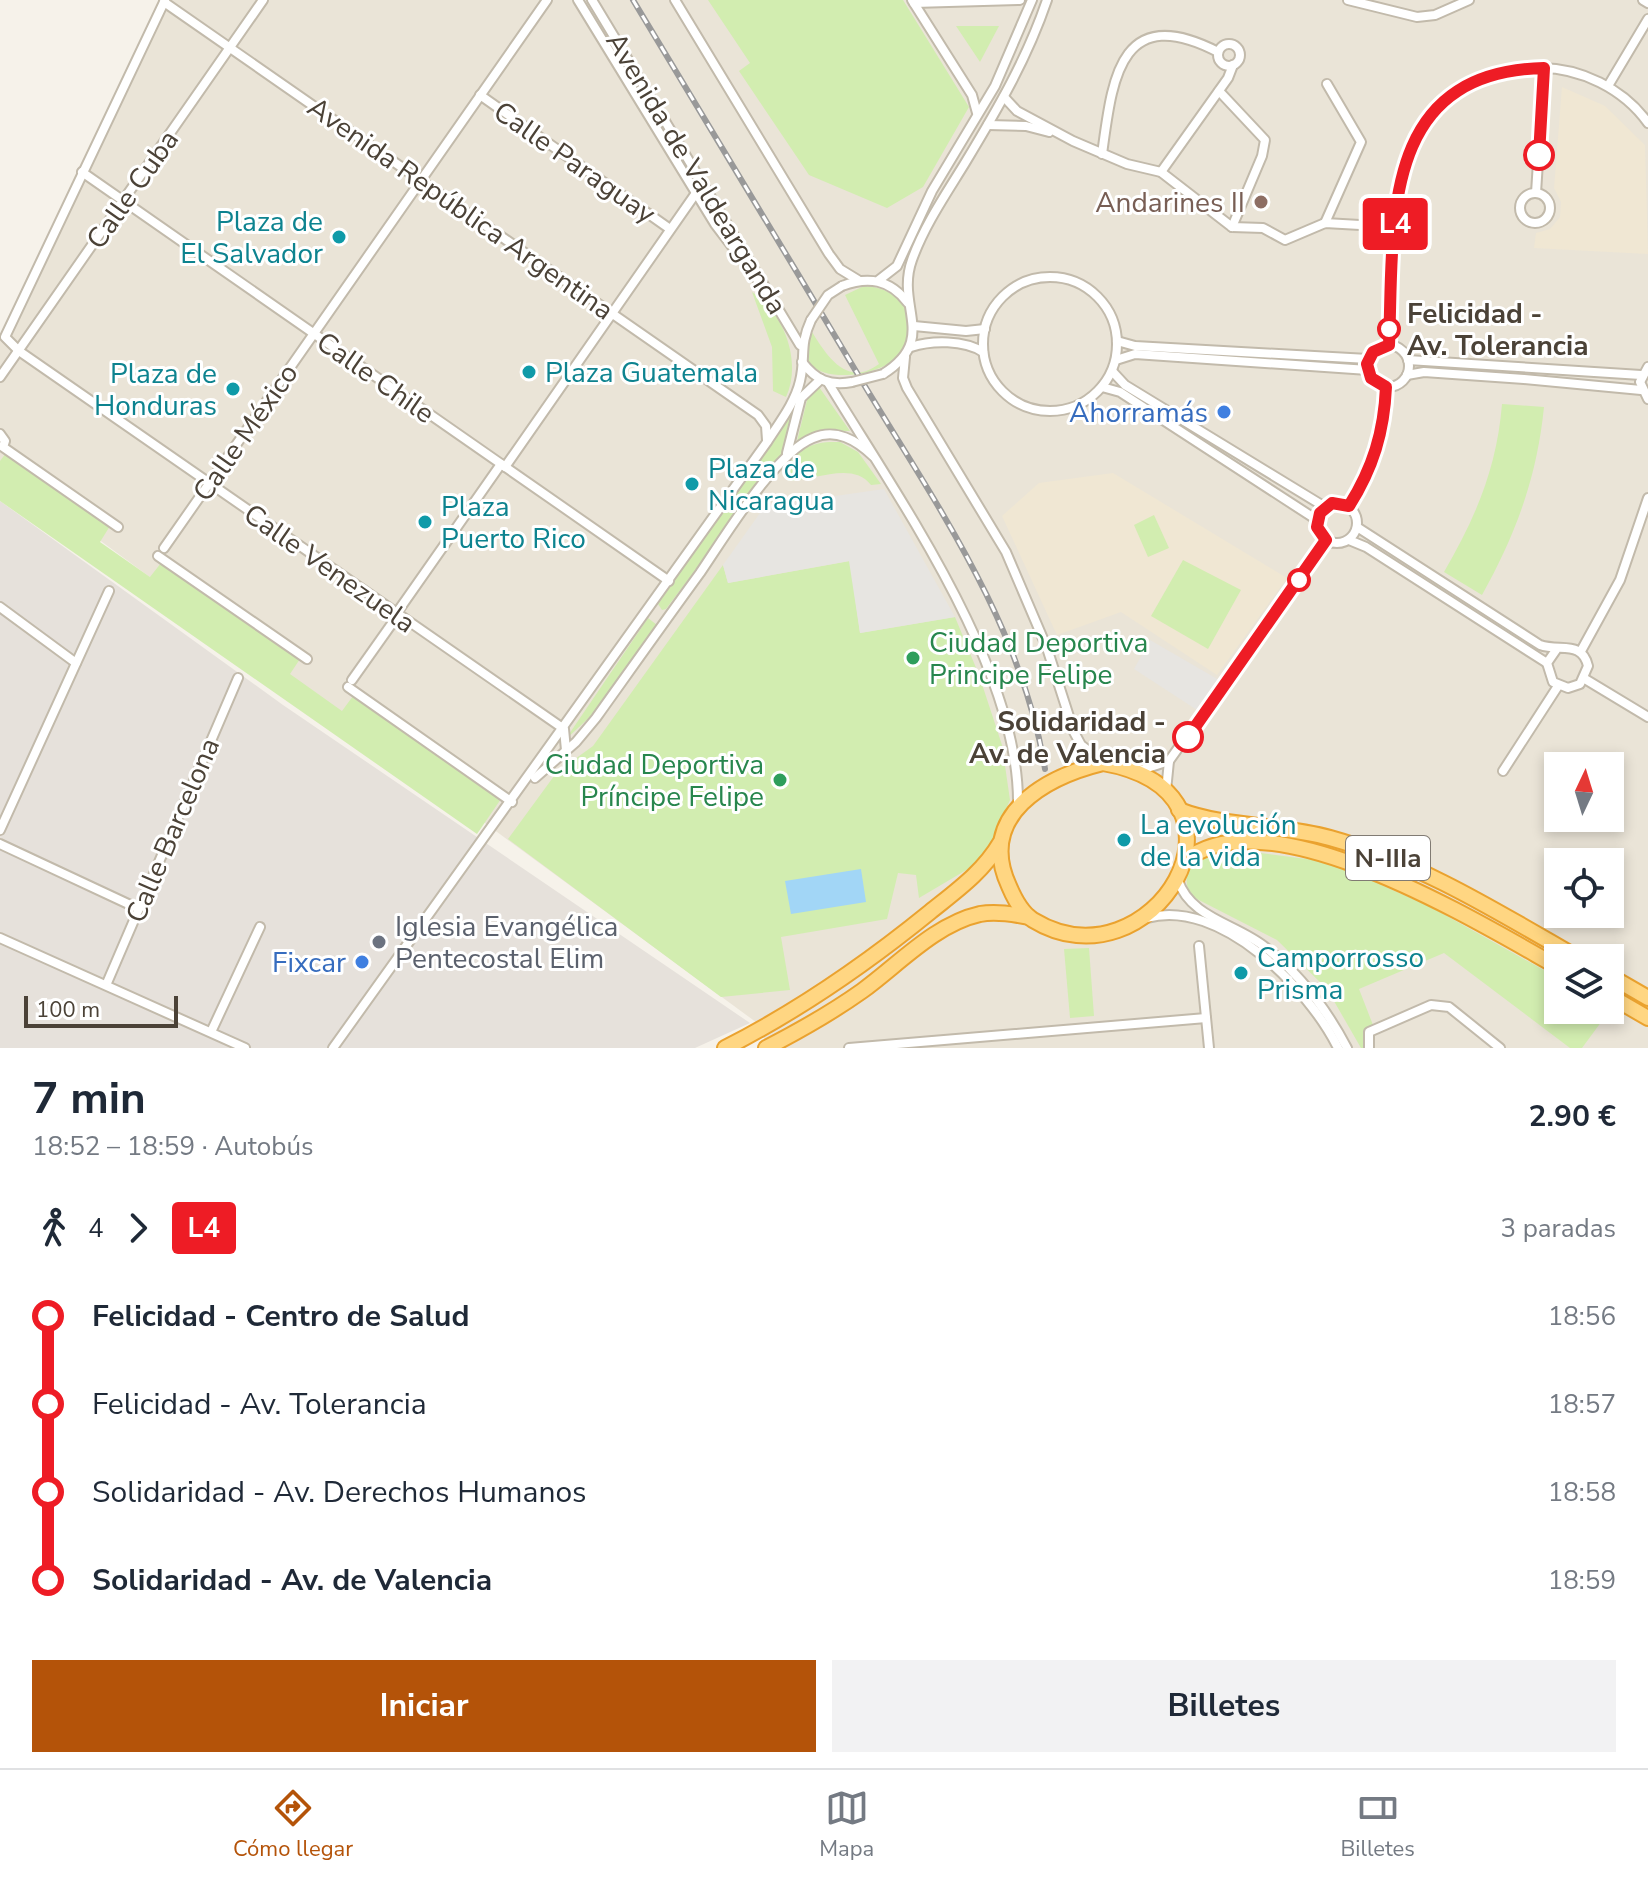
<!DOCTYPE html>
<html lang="es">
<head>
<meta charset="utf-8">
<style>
	body { margin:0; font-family:"Nunito Sans",sans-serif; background:#f2f2f3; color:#1f2937; height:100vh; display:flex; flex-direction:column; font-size:30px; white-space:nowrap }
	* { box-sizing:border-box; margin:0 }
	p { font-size:26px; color:#747a83 }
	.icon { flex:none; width:44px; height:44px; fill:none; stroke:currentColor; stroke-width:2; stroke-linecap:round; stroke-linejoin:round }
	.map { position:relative; height:1048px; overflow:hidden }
	.sheet { display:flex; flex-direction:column; background:#fff; flex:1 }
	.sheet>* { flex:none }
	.badge { padding:0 16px; border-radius:6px; font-size:28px; line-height:52px }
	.needle { width:52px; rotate:4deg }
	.buttons { position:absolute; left:1544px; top:752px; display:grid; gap:16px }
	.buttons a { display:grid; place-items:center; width:80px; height:80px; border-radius:0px; background:#fff; box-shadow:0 4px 12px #0003; font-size:40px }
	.scale { position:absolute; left:24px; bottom:20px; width:154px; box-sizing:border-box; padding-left:8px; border:4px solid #4b4237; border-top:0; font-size:22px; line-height:28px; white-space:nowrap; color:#4b4237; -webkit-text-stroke:6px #fff; paint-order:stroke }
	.map>.badge { position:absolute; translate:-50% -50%; box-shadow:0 0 0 4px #fff }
	.legs { display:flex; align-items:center; gap:12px; height:88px; padding:0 32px; font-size:26px }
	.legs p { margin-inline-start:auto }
	.headline { display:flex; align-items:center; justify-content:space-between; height:136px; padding:0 32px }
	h1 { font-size:44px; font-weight:700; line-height:60px }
	.primary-button { display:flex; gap:16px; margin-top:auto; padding:16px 32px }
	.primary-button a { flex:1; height:92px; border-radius:0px; background:#b45309; color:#fff; font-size:32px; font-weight:700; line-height:92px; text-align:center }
	.primary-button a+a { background:#f2f2f3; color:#1f2937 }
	ul { padding:0 32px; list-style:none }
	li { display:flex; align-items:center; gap:28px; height:88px; font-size:30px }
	li i { display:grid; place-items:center; width:12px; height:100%; margin:0 10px; background:currentColor }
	li i::after { content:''; width:20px; height:20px; margin:-10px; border:6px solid; border-radius:50%; background:#fff }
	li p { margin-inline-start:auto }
	li:first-child i { background:linear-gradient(#0000 50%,currentColor 0) }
	li:last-child i { background:linear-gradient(currentColor 50%,#0000 0) }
	.tabs { display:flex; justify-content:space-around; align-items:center; height:112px; border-top:2px solid #e0e1e3; background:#fff; font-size:22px; color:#747a83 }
	.tabs a { display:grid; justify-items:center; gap:4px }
	.tabs .selected { color:#b45309 }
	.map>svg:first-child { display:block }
	.residential { fill:#eae4d7; fill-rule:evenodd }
	.industrial { fill:#e6e1db }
	.education { fill:#f0e7d3 }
	.green { fill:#d2edb0 }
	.parking { fill:#e7e5e1 }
	.water { fill:#a2d6f6 }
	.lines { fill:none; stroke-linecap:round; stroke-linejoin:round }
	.minor-casing { stroke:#c2baab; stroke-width:12 }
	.trunk-casing { stroke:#eaa22f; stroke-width:18 }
	.minor { stroke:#fff; stroke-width:8 }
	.trunk { stroke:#ffd682; stroke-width:14 }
	.rail-casing { stroke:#999; stroke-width:6 }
	.rail { stroke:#fff; stroke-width:3; stroke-dasharray:9; stroke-linecap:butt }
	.minor-bridge-casing { stroke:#c2baab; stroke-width:12; stroke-linecap:butt }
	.minor-bridge { stroke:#fff; stroke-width:8 }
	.line-1-casing { stroke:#fff; stroke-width:18 }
	.line-1 { stroke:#ee1c25; stroke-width:12 }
	.stop-1-dot { fill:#fff; stroke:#ee1c25; stroke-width:4 }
	.education-dot { fill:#8d6e63; stroke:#fff; stroke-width:3 }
	.culture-dot { fill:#0f9aa8; stroke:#fff; stroke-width:3 }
	.shop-dot { fill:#3f7fe0; stroke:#fff; stroke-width:3 }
	.leisure-dot { fill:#2e9e5b; stroke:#fff; stroke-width:3 }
	.worship-dot { fill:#6b7280; stroke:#fff; stroke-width:3 }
	.labels { text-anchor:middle; stroke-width:6; stroke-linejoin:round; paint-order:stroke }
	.shield { fill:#fff; stroke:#817b73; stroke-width:2 }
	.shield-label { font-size:26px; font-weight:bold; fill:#4b4237 }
	.street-label { font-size:28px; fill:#4b4237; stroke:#fff }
	.education-label { font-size:28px; fill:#785e54; stroke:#fff; text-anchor:end }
	.culture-label { font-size:28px; fill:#0d838f; stroke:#fff; text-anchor:start }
	.stop-label { font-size:28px; font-weight:bold; fill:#4b4237; stroke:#fff; text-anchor:start }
	.shop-label { font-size:28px; fill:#366cbe; stroke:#fff; text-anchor:end }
	.leisure-label { font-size:28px; fill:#27864d; stroke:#fff; text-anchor:start }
	.worship-label { font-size:28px; fill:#5b616d; stroke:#fff; text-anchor:start }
</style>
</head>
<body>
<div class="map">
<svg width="1648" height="1048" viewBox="0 0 1648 1048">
	<rect width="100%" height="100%" fill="#f6f2ea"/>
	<path class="residential" d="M 160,0 L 1648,0 L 1648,1048 L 764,1048 L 764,1028 L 0,467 L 0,338 ZM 1558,766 L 1610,766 L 1610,818 L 1558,818 ZM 1558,862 L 1610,862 L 1610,914 L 1558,914 ZM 1558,958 L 1610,958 L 1610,1010 L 1558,1010 Z"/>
	<polygon class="industrial" points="0,501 283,705 750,1023 695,1048 0,1048"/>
	<g class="education">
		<polygon points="1562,87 1605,106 1645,145 1648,254 1534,248 1536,233 1550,229 1560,217 1561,202 1554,188"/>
		<polygon points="1113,473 1287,578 1217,675 1121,612 1057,635 1002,516 1039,483"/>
	</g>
	<g class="green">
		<polygon points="708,0 903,0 969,107 923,187 887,208 809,175 739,71 750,63"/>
		<polygon points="956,26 999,26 980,62"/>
		<path d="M 864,286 C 881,287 897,293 905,309 C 945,384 769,400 812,332 C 827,356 847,388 879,364 L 845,295 Z"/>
		<path d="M 752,292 C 785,313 802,363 786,397 L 773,391 L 772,347 Z"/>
		<polygon points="819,387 850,431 821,431 797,441 808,396"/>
		<path d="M 1502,404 L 1544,407 C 1537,477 1516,534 1482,595 L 1444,572 C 1476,517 1497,467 1502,404 Z"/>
		<polygon points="791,412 795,413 792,435 783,454 666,609 662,610 658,604"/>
		<path d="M 840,442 L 858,452 L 881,484 L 871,485 C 853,461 815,480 789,481 L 784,471 C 799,448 811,441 840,442 Z"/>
		<polygon points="6,453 110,526 100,542 150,577 161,563 300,659 290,674 342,711 353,696 501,799 477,834 0,501 0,461"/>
		<polygon points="1154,515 1169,548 1148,557 1134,525"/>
		<polygon points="1183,560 1241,590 1208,649 1151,616"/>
		<polygon points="850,561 860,633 955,617 979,675 1002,745 1010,800 987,852 968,869 919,898 916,875 898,873 887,919 781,937 790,990 721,997 508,839 557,772 593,746 723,565 728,583"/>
		<polygon points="648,618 657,625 592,715 565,740"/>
		<path d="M 1230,849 L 1322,861 L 1383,879 L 1381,885 L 1429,906 L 1558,978 L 1558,1010 L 1610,1010 L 1582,1048 L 1570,1048 L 1444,953 L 1359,989 L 1373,1025 L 1364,1036 L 1365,1048 L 1361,1048 L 1327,989 L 1277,940 L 1191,896 C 1175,866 1206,855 1230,849 Z"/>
		<polygon points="1089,948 1094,1016 1070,1018 1064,949"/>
	</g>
	<g class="parking">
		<polygon points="884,489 955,617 860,633 849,561 728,583 723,565 765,506"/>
		<polygon points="1150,640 1219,680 1197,710 1134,669"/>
	</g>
	<polygon class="water" points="861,869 866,902 791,914 785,881"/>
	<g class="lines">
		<g class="minor-casing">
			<g id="minor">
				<polyline points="165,0 5,337 19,351 564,729 566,750"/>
				<polyline points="578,0 715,224 766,291"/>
				<polyline points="592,0 800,345"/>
				<polyline points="675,0 829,254 840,269 858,280"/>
				<polyline points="912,0 972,95 977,113"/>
				<polyline points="1348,0 1417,17 1435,15 1469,0"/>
				<polyline points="1643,0 1648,3"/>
				<polyline points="164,2 758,415 766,426 767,440"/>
				<polyline points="914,3 1020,0"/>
				<circle cx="1229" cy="55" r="11"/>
				<polyline points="1608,86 1648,19"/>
				<polyline points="1219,91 1265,140 1262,156 1232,227"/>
				<polyline points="480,95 670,229"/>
				<polyline points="1004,97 1017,111 1073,141 1127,164 1161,172 1232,227 1263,228 1285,240 1325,223 1395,227"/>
				<polyline points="988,125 1026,126 1049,132"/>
				<path d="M 1102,154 C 1112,83 1118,0 1218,52"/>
				<polyline points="82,172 669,581"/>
				<polyline points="1161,172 1228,78 1233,65"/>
				<polyline points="1536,193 1544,68"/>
				<circle cx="1535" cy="208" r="15"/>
				<polyline points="1325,223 1361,142 1327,84"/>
				<circle cx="1050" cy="344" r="67"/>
				<polyline points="879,280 897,266 932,191 995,86 1032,0"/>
				<path d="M 842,286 C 868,276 890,279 908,303"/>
				<polyline points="914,326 966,331 985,329"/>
				<polyline points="1117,341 1135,346 1368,359"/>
				<path d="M 1389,345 C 1394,230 1379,73 1538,68 C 1580,67 1624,89 1648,123"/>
				<circle cx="1388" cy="366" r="21"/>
				<path d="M 911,347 C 932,340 964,340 983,352"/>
				<polyline points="905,357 903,378 907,388 1006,552 1047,648 1074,732 1081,745 1103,762"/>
				<polyline points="1116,360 1135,354 1368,370"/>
				<polyline points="1408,360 1641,375"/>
				<path d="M 802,362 C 816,380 829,386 852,382"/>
				<polyline points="1648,367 1640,382 1648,399"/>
				<polyline points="1112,371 1125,385 1325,507"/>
				<path d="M 883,374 C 939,339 895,307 912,260 C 924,226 946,194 965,163 C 997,110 1027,59 1047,0"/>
				<polyline points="1407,375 1424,372 1524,379 1641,390"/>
				<polyline points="0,377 263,0"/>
				<path d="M 829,384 C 898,498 1020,669 1018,805"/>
				<polyline points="1102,387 1120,392 1317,520"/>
				<polyline points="0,434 5,441 3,447 118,527"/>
				<polyline points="787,453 801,398 821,379"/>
				<polyline points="505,467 696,193"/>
				<circle cx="1337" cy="523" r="20"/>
				<path d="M 1349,506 C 1373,467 1383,432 1386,387"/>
				<path d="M 1357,527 L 1540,645 C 1560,652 1582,640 1588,666 L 1580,684 L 1568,688 L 1553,682 L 1547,663 L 1556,650"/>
				<polyline points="1349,540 1366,547 1547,663"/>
				<polyline points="164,548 547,0"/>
				<polyline points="158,556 307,659"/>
				<polyline points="0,607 76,663"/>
				<polyline points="396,614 501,464"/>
				<polyline points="1581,651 1620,580 1648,498"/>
				<polyline points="1585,679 1648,717"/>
				<polyline points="352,680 398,615"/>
				<polyline points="348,687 512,802"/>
				<polyline points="1138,771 1169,761"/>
				<polyline points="1503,771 1558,686"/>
				<path d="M 535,778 L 576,742 L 596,718 C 631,669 665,621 700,573 C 724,538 775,453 813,438 C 836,428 856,440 873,456"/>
				<polyline points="1166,791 1169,761 1326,540"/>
				<polyline points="0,830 109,591"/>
				<polyline points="0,844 139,909"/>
				<path d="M 1178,880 C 1190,918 1237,924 1265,947 C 1301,975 1326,1008 1347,1048"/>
				<path d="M 1147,918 C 1220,897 1309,989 1338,1048"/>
				<polyline points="0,938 245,1048"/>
				<polyline points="1199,946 1209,1048"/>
				<polyline points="107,983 238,678"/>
				<polyline points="211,1032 260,927"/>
				<path d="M 333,1048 L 767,442 C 779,423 795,403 800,381 C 806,356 799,346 811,320"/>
				<polyline points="849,1048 1206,1018"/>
				<polyline points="1369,1048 1369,1032 1431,1005 1449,1007 1500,1048"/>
			</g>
		</g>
		<g class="trunk-casing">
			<g id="trunk">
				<path d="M 1103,763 C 1273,793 1151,992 1033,920 C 1022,913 1014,898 1009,886 C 976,815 1046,777 1103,763 Z"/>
				<path d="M 1179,810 C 1225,828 1281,824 1330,838 C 1420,863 1498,912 1578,958"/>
				<path d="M 1186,860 C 1270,794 1479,923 1558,967"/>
				<polyline points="1610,976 1648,998"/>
				<polyline points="1610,996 1648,1018"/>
				<path d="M 725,1048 C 800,1010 866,964 930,912 C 956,891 983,872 1000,843"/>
				<path d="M 766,1048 C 799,1031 831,1013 862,991 C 898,965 935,924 980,914 C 996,911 1014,914 1029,917"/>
			</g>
		</g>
		<use href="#minor" class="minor"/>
		<use href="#trunk" class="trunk"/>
		<g class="rail-casing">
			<path id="rail" d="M 633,0 C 710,128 787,255 863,383 C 936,504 1022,626 1045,769"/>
		</g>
		<use href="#rail" class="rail"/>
		<g class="minor-bridge-casing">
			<g id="minor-bridge">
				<polyline points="811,320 828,295 842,286"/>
				<polyline points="852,382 883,374"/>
			</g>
		</g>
		<use href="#minor-bridge" class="minor-bridge"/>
	</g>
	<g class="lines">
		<g class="line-1-casing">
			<path id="line-1" d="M 1188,737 L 1326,540 L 1317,527 L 1320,513 L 1332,503 L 1349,506 C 1373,468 1384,432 1386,387 L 1371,378 L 1367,364 L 1373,352 L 1389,345 C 1394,224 1378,72 1544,68 L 1539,155"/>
		</g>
		<use href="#line-1" class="line-1"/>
	</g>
	<g class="stop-1-dot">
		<circle cx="1539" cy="155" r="14"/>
		<circle cx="1389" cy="329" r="10"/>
		<circle cx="1299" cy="580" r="10"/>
		<circle cx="1188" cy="737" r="14"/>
	</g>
	<circle class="education-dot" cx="1261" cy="202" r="8"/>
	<g class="culture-dot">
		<circle cx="339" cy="237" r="8"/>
		<circle cx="529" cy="372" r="8"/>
		<circle cx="233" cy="389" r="8"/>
		<circle cx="692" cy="484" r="8"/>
		<circle cx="425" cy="522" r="8"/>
		<circle cx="1124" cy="840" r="8"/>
		<circle cx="1241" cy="973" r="8"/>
	</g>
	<g class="shop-dot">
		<circle cx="1224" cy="412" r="8"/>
		<circle cx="362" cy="962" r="8"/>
	</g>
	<g class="leisure-dot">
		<circle cx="913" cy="658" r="8"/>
		<circle cx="780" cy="780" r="8"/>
	</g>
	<circle class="worship-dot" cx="379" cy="942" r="8"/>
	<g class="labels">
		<rect class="shield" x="1346" y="836" width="84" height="44" rx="6"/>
		<g class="shield-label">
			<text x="1388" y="867">N-IIIa</text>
		</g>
		<g class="street-label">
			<text transform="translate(575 162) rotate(35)" y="10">Calle Paraguay</text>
			<text transform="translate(697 173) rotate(59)" y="10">Avenida de Valdearganda</text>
			<text transform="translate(132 189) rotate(-55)" y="10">Calle Cuba</text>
			<text transform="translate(461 208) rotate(35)" y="10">Avenida República Argentina</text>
			<text transform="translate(376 377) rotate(35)" y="10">Calle Chile</text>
			<text transform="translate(245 432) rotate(-55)" y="10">Calle México</text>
			<text transform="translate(330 568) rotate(35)" y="10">Calle Venezuela</text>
			<text transform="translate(172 830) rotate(-67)" y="10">Calle Barcelona</text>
		</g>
		<g class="education-label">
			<text x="1245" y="212">Andarines II</text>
		</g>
		<g class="culture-label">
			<text x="323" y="231" text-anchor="end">Plaza de<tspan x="323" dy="32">El Salvador</tspan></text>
			<text x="545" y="382">Plaza Guatemala</text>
			<text x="217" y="383" text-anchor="end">Plaza de<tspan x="217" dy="32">Honduras</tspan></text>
			<text x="708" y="478">Plaza de<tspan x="708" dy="32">Nicaragua</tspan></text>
			<text x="441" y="516">Plaza<tspan x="441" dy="32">Puerto Rico</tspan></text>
			<text x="1140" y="834">La evolución<tspan x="1140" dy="32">de la vida</tspan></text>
			<text x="1257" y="967">Camporrosso<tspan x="1257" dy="32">Prisma</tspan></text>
		</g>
		<g class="stop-label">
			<text x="1407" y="323">Felicidad -<tspan x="1407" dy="32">Av. Tolerancia</tspan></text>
			<text x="1166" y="731" text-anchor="end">Solidaridad -<tspan x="1166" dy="32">Av. de Valencia</tspan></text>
		</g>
		<g class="shop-label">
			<text x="1208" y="422">Ahorramás</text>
			<text x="346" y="972">Fixcar</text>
		</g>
		<g class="leisure-label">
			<text x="929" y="652">Ciudad Deportiva<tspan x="929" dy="32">Principe Felipe</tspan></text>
			<text x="764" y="774" text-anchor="end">Ciudad Deportiva<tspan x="764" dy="32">Príncipe Felipe</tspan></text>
		</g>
		<g class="worship-label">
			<text x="395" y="936">Iglesia Evangélica<tspan x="395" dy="32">Pentecostal Elim</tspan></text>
		</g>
	</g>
</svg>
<div class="buttons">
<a><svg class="needle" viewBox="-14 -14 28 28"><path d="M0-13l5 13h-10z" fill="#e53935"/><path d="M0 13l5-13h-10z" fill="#747a83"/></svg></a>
<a><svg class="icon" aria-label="locate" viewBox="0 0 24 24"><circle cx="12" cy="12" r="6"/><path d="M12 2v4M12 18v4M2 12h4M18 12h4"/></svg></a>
<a><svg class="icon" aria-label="layers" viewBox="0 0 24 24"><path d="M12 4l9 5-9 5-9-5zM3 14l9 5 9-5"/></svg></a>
</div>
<div class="scale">100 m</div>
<b class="badge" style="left:1395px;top:224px;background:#ee1c25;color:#fff">L4</b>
</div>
<section class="sheet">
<div class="headline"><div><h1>7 min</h1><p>18:52 – 18:59 · Autobús</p></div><b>2.90 €</b></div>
<div class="legs"><svg class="icon" aria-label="walk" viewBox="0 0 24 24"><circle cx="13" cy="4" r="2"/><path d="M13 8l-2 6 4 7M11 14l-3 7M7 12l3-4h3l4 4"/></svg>4<svg class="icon" aria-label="forward" viewBox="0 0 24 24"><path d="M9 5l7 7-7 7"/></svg><b class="badge" style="background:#ee1c25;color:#fff">L4</b><p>3 paradas</p></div>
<ul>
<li><i style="color:#ee1c25"></i><b>Felicidad - Centro de Salud</b><p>18:56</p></li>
<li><i style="color:#ee1c25"></i><span>Felicidad - Av. Tolerancia</span><p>18:57</p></li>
<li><i style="color:#ee1c25"></i><span>Solidaridad - Av. Derechos Humanos</span><p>18:58</p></li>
<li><i style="color:#ee1c25"></i><b>Solidaridad - Av. de Valencia</b><p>18:59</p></li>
</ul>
<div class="primary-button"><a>Iniciar</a><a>Billetes</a></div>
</section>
<nav class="tabs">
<a class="selected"><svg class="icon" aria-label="directions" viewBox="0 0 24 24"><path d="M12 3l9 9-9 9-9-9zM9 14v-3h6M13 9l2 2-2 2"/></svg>Cómo llegar</a>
<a><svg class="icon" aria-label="map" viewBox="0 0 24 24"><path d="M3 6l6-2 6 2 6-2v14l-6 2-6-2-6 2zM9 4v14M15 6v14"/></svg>Mapa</a>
<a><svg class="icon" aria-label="tickets" viewBox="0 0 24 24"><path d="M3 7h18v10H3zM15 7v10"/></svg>Billetes</a>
</nav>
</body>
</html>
